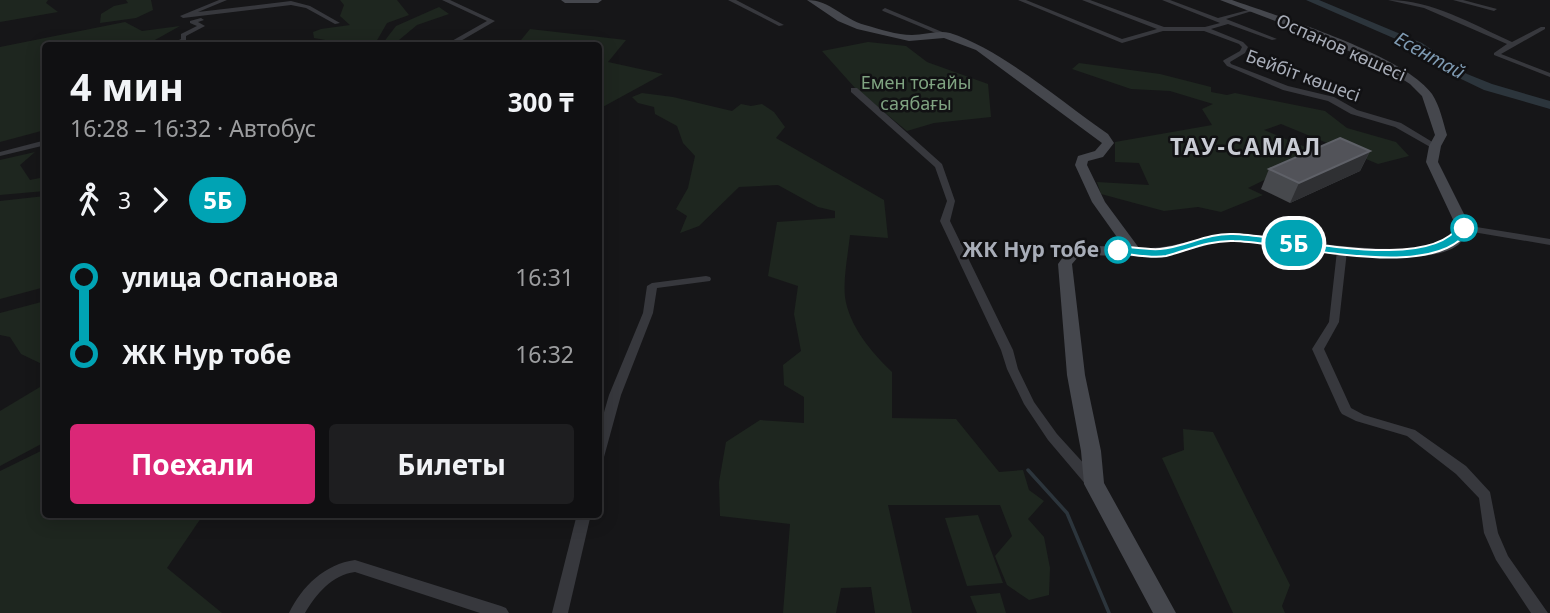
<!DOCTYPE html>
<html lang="ru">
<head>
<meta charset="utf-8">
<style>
	body { margin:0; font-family:"Noto Sans",sans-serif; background:#1e1e20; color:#f1f3f6; height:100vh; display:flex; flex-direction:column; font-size:26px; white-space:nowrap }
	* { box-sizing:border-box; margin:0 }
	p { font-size:23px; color:#9c9d9f }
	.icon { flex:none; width:38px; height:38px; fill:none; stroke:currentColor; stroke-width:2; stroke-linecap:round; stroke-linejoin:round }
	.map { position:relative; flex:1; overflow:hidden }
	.drawer { position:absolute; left:42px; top:42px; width:560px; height:476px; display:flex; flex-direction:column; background:#101012; border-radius:7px; box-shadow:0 4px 18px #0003,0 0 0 2px #303032 }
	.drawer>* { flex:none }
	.badge { padding:0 14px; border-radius:23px; font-size:24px; line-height:46px }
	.map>.badge { position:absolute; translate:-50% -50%; box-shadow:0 0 0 4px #fff }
	.legs { display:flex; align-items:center; gap:10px; height:77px; padding:0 28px; font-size:23px }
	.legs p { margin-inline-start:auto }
	.overview { display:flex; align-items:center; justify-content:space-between; height:119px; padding:0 28px }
	h1 { font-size:38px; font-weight:700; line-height:52px }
	.action { display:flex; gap:14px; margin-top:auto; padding:14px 28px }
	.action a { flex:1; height:80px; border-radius:7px; background:#db2777; color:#fff; font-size:28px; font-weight:700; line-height:80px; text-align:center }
	.action a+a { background:#1e1e20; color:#f1f3f6 }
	ul { padding:0 28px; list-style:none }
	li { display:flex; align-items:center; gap:24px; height:77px; font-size:26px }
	li i { display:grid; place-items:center; width:10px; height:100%; margin:0 9px; background:currentColor }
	li i::after { content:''; width:18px; height:18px; margin:-9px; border:5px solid; border-radius:50%; background:#101012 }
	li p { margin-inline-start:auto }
	li:first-child i { background:linear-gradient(#0000 50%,currentColor 0) }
	li:last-child i { background:linear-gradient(currentColor 50%,#0000 0) }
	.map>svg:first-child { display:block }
	.green { fill:#1e261f }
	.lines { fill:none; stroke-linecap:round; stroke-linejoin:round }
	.stream { stroke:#2c353c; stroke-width:3.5 }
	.river { fill:#2c353c; fill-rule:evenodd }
	.street { fill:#37383d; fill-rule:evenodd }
	.secondary { fill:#45474d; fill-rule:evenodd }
	.wall { fill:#47494d }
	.shaded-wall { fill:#2f3033 }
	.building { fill:#525359; stroke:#5f6168; stroke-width:2 }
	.line-1 { fill:#00a3b4; stroke:#fff; stroke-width:2 }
	.stop-1-dot { fill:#fff; stroke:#00a3b4; stroke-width:3.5 }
	.labels { text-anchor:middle; stroke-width:5; stroke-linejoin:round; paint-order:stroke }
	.far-street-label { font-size:18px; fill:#a8adb8; stroke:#111113 }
	.far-park-label { font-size:18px; fill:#7fa381; stroke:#111113 }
	.far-water-label { font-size:19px; font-style:italic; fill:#7f9bb3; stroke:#111113 }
	.stop-label { font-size:21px; font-weight:bold; fill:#a8adb8; stroke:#111113; text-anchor:end }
	.far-district-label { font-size:23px; font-weight:bold; letter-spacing:2px; fill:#c9ccd4; stroke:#111113 }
</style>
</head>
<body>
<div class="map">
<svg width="1550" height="613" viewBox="0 0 1550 613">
	<rect width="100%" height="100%" fill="#161618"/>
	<g class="green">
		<polygon points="0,0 48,0 46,3 58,12 0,22"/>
		<polygon points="126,0 151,0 153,10 136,18 100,23 101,14 114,6 128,3"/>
		<polygon points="340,0 397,0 409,15 387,23 376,42 353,45 314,38 313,32 321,29 350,25 340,16 344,5"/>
		<polygon points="439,7 449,14 417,25 393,45 370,45 383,43 396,26"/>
		<polygon points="125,22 142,31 180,26 146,45 46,46 45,130 0,142 0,47"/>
		<polygon points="530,29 626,40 608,62 663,74 599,109 598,46 517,45"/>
		<polygon points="868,42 906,46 927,62 988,84 991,117 934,123 907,131 856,89 822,51"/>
		<polygon points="1079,63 1160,74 1211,87 1211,92 1227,95 1235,93 1325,111 1347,128 1396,142 1409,156 1378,164 1281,124 1264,130 1320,153 1248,188 1263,195 1221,212 1198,207 1164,211 1101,194 1097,182 1149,185 1139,163 1115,162 1115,142 1212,125 1202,109 1213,104 1170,91 1131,89 1072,69"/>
		<path d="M 642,93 L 673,97 L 732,111 L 741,104 L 751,106 L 762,104 L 774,112 L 785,127 L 776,138 L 884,200 L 888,238 L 850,235 C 848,255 843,278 845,297 C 849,326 872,353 892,372 L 892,418 L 956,419 L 999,472 L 1023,470 L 1029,490 L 1044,501 L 1028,519 L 1044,537 L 1050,568 L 1049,595 L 1029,600 L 1007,585 L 995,556 L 1012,536 L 1000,505 L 888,505 L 912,613 L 875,613 L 871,587 L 841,588 L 836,613 L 783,613 L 790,524 L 720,516 L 719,482 L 726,442 L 760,420 L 804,423 L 804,397 L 784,385 L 783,365 L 801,351 L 794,314 L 798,286 L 768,276 L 777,222 L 835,218 L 835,211 L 818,207 L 778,185 L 739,187 L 699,226 L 680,233 L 687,216 L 676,209 L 688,188 L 695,156 L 683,143 L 677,126 L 655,114 L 654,107 L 638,103 L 632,97 Z"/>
		<polygon points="35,152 20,165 30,180 45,177 45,191 0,195 0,160"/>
		<polygon points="45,196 45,287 0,299 0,201"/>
		<polygon points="45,301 46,365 44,365 21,354 10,337 0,335 0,313"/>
		<polygon points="45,384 45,442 0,466 0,411"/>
		<polygon points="1183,429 1213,432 1290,585 1282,606 1285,613 1233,613 1162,458 1184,450"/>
		<polygon points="45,449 46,514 203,515 167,568 222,613 0,613 0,471"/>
		<polygon points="978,515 1003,583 967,586 945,518"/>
		<polygon points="1000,593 1006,613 977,613 970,596"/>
	</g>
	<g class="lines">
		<polyline class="stream" points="1028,470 1067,513 1109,613"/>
		<polygon class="river" points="1306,0 1319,0 1422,43 1467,74 1492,84 1550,101 1550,109 1484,90 1459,78 1414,47"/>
		<g class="street">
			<polygon points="219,0 227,0 198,12 291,1 310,6 340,23 335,24 306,8 291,5 183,18 180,16"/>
			<polygon points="442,0 450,0 495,21 452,46 443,46 487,21"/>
			<polygon points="728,0 736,0 784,25 779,26"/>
			<polygon points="1018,0 1026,0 1122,39 1157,29 1082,0 1090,0 1164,27 1205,27 1220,23 1162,0 1170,0 1218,18 1252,9 1252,11 1226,19 1277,39 1272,40 1228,24 1211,29 1243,42 1248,47 1245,53 1230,62 1231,64 1288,86 1334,97 1357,110 1401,123 1439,146 1438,148 1432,148 1395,127 1351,114 1328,101 1283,90 1227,66 1223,61 1224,60 1240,51 1242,47 1239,44 1204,31 1163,31 1122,43"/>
			<path d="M 1388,0 C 1432,0 1472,24 1512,42 L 1541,27 L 1545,27 L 1545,29 L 1501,54 L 1550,73 L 1550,77 L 1494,55 L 1494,53 L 1507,44 L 1424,8 Z"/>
			<polygon points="1453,0 1463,0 1497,9 1494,11"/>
			<polygon points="885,8 947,34 948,35 943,36 883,11 882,10"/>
			<polygon points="201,18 204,20 198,22 205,26 186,36 186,41 176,46 166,46 181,39 181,34 197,26 190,23 190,21"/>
			<polygon points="851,88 857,88 942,164 955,201 950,221 1013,350 1018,369 1034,402 1057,434 1097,478 1099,482 1097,486 1092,487 1087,486 1048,440 1024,404 1007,369 1001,350 940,221 947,201 935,167 851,92"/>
			<polygon points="46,140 46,145 0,156 0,152"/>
			<rect x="598" y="161" width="4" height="4"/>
			<polygon points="1464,225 1550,239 1550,245 1461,230 1459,228 1461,226"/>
			<polygon points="1342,248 1347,251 1339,322 1324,349 1351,408 1364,415 1415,430 1466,466 1490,492 1498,533 1508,556 1548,613 1531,613 1496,560 1484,533 1479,498 1456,474 1407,436 1356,421 1342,414 1340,411 1312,349 1329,322 1337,251"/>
			<polygon points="706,276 710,277 711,279 710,281 657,288 653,313 621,395 604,457 603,460 598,462 598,433 609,395 643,313 647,286 652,283"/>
			<polygon points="577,514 591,514 568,613 552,613"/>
			<path d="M 355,560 L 501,606 L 506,608 L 509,613 L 480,613 L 355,572 C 332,575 316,594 305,613 L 289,613 C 302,586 325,564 355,560 Z"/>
		</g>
		<g class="secondary">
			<polygon points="561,0 602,0 598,3 565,3"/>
			<path d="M 807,0 C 830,0 843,19 865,25 C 879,29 897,35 912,35 C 924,35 938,30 950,33 C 1001,49 1063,103 1108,134 L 1114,143 L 1103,157 L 1088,161 L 1087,165 L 1105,202 L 1139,248 C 1174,250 1201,235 1235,233 C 1280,237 1411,262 1446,240 C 1450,237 1454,231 1457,228 L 1426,162 L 1429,146 L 1435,135 L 1422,96 L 1410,84 L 1388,70 L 1330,42 L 1220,0 L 1232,0 C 1280,17 1404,55 1432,94 C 1440,106 1443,122 1447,135 L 1441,146 L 1438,162 L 1471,228 C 1467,233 1463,241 1458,245 C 1422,273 1281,246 1235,241 L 1215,243 L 1163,257 L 1084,255 L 1078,257 L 1072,264 L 1085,375 L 1101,451 L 1104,483 L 1176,613 L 1153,613 L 1084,484 L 1081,451 L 1067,375 L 1058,264 L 1068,250 L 1096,246 L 1124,247 L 1092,202 L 1075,165 L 1078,156 L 1095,151 L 1102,143 L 976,50 L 944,38 L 909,41 L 857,29 L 838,21 Z"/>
		</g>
	</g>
	<polygon class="wall" points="1370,151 1360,171 1290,203 1261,189 1269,169"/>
	<polygon class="shaded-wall" points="1370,151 1360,171 1290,203 1299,183"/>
	<polygon class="building" points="1340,138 1370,151 1299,183 1269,169"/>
	<path class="line-1" d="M 1464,224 L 1470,228 C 1438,285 1290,242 1234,241 C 1209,240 1189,250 1166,256 C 1151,259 1132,254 1118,253 L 1111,250 L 1118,246 C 1131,247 1147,250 1160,249 C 1186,247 1206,233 1233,234 C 1286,235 1428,275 1460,225 Z"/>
	<g class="stop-1-dot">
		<circle cx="1464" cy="228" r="12"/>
		<circle cx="1118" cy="250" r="12"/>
	</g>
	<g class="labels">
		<g class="far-street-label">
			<text transform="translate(1341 48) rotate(24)" y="6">Оспанов көшесі</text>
			<text transform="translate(1303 76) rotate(20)" y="6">Бейбіт көшесі</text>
		</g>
		<g class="far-park-label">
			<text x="916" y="89">Емен тоғайы<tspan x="916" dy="21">саябағы</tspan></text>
		</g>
		<g class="far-water-label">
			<text transform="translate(1430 55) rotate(29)" y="7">Есентай</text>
		</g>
		<g class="stop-label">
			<text x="1099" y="257">ЖК Нур тобе</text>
		</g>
		<g class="far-district-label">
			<text x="1246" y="155">ТАУ-САМАЛ</text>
		</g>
	</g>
</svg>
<b class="badge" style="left:1294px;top:243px;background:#00a3b4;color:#fff">5Б</b>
<section class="drawer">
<div class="overview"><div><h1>4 мин</h1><p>16:28 – 16:32 · Автобус</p></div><b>300 ₸</b></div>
<div class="legs"><svg class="icon" aria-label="walk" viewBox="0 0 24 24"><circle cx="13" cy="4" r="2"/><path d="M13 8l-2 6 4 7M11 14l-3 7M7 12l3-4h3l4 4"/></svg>3<svg class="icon" aria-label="forward" viewBox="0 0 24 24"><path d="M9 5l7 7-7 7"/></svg><b class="badge" style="background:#00a3b4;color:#fff">5Б</b></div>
<ul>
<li><i style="color:#00a3b4"></i><b>улица Оспанова</b><p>16:31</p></li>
<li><i style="color:#00a3b4"></i><b>ЖК Нур тобе</b><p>16:32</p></li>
</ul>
<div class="action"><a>Поехали</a><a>Билеты</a></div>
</section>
</div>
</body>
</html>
